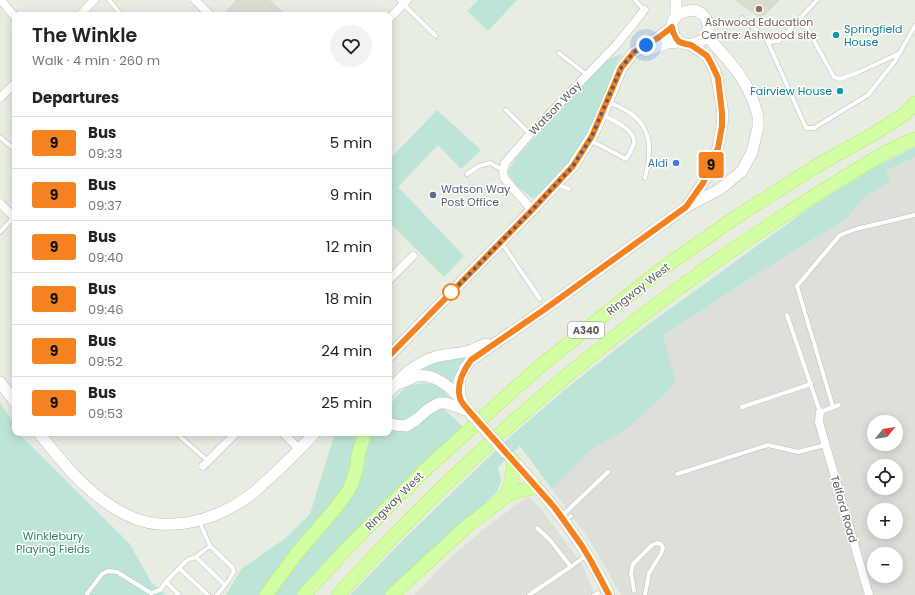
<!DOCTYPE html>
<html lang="en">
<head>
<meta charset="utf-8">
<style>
	body { margin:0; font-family:Poppins,sans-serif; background:#f2f2f2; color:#222; height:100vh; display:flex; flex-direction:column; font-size:15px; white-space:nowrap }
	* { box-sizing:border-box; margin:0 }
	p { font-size:13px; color:#767676 }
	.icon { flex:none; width:22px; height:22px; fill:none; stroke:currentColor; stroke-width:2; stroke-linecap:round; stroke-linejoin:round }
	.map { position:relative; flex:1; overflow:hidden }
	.panel { position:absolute; left:12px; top:12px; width:380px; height:424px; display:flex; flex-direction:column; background:#fff; border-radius:8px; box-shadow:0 2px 10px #0003 }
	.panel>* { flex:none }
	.badge { padding:0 8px; border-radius:3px; font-size:14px; line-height:26px }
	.needle { width:26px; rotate:60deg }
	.fabs { position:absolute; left:867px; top:415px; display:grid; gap:8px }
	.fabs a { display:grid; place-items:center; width:36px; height:36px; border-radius:50%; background:#fff; box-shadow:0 2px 10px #0003; font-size:20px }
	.you { position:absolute; width:20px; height:20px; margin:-10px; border:3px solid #fff; border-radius:50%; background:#1a73e8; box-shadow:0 0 0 6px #1a73e833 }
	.map>.badge { position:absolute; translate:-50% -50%; box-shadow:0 0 0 2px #fff }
	h2 { padding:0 20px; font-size:15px; line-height:36px }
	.round { display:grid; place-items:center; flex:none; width:42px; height:42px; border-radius:21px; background:#f2f2f2 }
	.summary { display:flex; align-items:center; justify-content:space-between; height:68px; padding:0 20px }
	h1 { font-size:19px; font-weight:600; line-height:30px }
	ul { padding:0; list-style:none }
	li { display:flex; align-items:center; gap:12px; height:52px; padding:0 20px; border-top:1px solid #e0e0e0 }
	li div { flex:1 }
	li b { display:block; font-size:15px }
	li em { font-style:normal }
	li .badge { min-width:44px; font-weight:700; text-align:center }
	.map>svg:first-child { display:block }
	.industrial { fill:#dde0d9; fill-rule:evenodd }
	.education { fill:#d7ddcf }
	.green { fill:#bde5d7 }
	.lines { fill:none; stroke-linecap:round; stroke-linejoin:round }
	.service-casing { stroke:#bebcc3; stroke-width:5 }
	.minor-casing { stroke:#bebcc3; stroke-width:9 }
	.tertiary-casing { stroke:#bebcc3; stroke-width:12 }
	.primary-casing { stroke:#b7f156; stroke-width:14 }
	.service { stroke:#fff; stroke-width:4 }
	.minor { stroke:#fff; stroke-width:8 }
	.tertiary { stroke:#fff; stroke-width:11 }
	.primary { stroke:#d2ffa4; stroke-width:13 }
	.tertiary-bridge-casing { stroke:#bebcc3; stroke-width:12; stroke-linecap:butt }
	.tertiary-bridge { stroke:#fff; stroke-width:11 }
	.line-casing { stroke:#fff; stroke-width:9 }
	.line { stroke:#f58220; stroke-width:6 }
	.walk { stroke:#5c5a62; stroke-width:4; stroke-dasharray:0 7.2 }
	.education-dot { fill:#8d6e63; stroke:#fff; stroke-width:1.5 }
	.culture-dot { fill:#0f9aa8; stroke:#fff; stroke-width:1.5 }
	.shop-dot { fill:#3f7fe0; stroke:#fff; stroke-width:1.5 }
	.service-dot { fill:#5c6f8a; stroke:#fff; stroke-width:1.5 }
	.stop-dot { fill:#fff; stroke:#f58220; stroke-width:2 }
	.labels { text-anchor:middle; stroke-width:3; stroke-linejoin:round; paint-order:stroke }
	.shield { fill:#fff; stroke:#8d8c91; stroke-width:1 }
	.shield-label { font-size:10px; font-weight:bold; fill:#5c5a62 }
	.education-label { font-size:11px; fill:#785e54; stroke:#fff }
	.culture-label { font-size:11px; fill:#0d838f; stroke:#fff; text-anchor:start }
	.street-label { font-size:11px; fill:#5c5a62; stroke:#fff }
	.shop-label { font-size:11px; fill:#366cbe; stroke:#fff; text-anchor:end }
	.service-label { font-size:11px; fill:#4e5e75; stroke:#fff; text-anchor:start }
	.park-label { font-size:11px; fill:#338069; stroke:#fff }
</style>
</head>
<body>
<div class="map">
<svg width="915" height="595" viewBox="0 0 915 595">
	<rect width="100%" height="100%" fill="#e8ede1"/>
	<g class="industrial">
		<path d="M 915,157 L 915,595 L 621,595 L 592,544 L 573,517 L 552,489 L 591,450 L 628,428 L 662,337 L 757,274 L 846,219 L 865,196 L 891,182 L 886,171 ZM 874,422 L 896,422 L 896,444 L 874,444 ZM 874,466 L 896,466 L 896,488 L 874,488 ZM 874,510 L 896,510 L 896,532 L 874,532 ZM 874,554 L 896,554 L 896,576 L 874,576 Z"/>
		<polygon points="528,496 541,509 582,564 595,595 414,595 451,557 484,529"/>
	</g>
	<g class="education">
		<polygon points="236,0 270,0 286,15 222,15"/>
		<polygon points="735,0 780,0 761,19"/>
	</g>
	<g class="green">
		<polygon points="478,0 517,0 488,31 467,11"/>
		<polygon points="622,54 615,66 606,92 580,149 561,173 539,195 532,198 517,186 507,172 517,157 578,89 587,75 611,58"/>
		<polygon points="437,110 481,150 461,169 438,145 398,187 464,256 444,277 389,222 389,160"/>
		<polygon points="915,147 915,157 886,171 891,182 865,196 846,219 757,274 663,336 676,383 628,428 591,450 552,489 520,446 498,467 501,481 497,492 387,595 350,595 405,538 513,434 567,388 638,332 815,204 875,167"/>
		<polygon points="464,356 466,362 454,388 417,371 440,361"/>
		<path d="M 425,383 C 436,384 445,389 450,399 L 412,417 L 403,422 L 392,419 L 389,412 L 390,404 L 405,388 L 411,385 Z"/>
		<polygon points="0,402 15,426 15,433 20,433 23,438 130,544 151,582 166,595 0,595"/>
		<polygon points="442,407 464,428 301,595 226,595 241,569 286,538 310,514 335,433 389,433 389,425 407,430"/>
	</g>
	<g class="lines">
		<g class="service-casing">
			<g id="service">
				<polyline points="109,0 119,12"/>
				<polyline points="399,0 436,36"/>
				<polyline points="635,0 644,10"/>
				<polyline points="742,18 771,42 779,41 817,0"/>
				<polyline points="798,20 807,28 834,77 840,79 859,72 900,53"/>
				<polyline points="766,38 806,128 814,128 868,95 895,61 915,26"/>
				<polyline points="559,53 587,75"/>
				<path d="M 608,102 C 615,105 623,108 630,113 C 654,130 651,153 645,178"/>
				<polyline points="506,110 530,134"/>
				<polyline points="0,137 14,149"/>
				<path d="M 590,140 L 626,159 C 629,154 634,147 634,141 C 634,129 612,120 603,115"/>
				<polyline points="467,174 479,166 490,163 503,170"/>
				<polyline points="558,185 569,189"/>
				<polyline points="504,193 511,187"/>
				<polyline points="0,232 15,216"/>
				<polyline points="501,242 540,299"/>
				<polyline points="787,315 820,412 839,405"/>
				<polyline points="742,407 811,384"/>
				<polyline points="833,407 797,286 840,235 856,229 915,215"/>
				<polyline points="176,433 208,461"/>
				<polyline points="677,474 768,445 798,452 825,445"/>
				<polyline points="561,515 567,511 608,472"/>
				<path d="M 199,521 L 210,546 L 232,567 L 234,571 C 230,580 223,587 217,595"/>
				<polyline points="565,521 571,516"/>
				<polyline points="537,528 550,540 571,567"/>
				<polyline points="196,557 225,585"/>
				<polyline points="179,568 208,595"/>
				<polyline points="634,591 631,573 633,564 652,545 657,543 661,544 663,548 661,554 649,573 645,595"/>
				<polyline points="87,594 102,574 108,571 117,572 151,593 160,590 166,582"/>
				<polyline points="179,595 166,582 185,562 189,559 194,558 210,546"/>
				<polyline points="529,595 569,568 587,555"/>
				<polyline points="594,595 598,593"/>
			</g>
		</g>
		<g class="minor-casing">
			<g id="minor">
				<polyline points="1,0 15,17"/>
				<polyline points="195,0 210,15"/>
				<polyline points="80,15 94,0"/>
				<polyline points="389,19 407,0"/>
				<polyline points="0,98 15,83"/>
				<polyline points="0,203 15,218"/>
				<polyline points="532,210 504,178 503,170 505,163 530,134 617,44 639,17 644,10"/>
				<polyline points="389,280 413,256"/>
				<polyline points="820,412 819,422 869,595"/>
				<polyline points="283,433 299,449"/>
				<polyline points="203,466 236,433"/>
			</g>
		</g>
		<g class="tertiary-casing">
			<g id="tertiary">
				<polyline points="676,0 676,17"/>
				<path d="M 694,10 C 705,13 711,23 707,34 C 706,38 702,41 698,42 C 679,53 662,25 679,14 C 684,11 689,11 694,10 Z"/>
				<polyline points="646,51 667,43 679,42"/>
				<polyline points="688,205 703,183 718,148 722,126 723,113 717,78 715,71 707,56 703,53 691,45"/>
				<polyline points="389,356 532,210 573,166 592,136 602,115 621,69 634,52 658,38 672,27"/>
				<polyline points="0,382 15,402"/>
				<path d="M 400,383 C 406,381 411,378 417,376 C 434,373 449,386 460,398 C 464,404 468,410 473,416"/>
				<path d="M 389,392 C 402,376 414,364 435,357 C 446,354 458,354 469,351 C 475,349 480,346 486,344"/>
				<polyline points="460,399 459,381 465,368 471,360 545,309 686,207 720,189 742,171 752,152 758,127 758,116 754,103 747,87 739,74 728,60 712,42 707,35"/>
				<polyline points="389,423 395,425 406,426 417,419 427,410 439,403 446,403 469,411"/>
				<path d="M 39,433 C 62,462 84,490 116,509 C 129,517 143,523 159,524 C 167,525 177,524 186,523 C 210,519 230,510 249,496 C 255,492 260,487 265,482 C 283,467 299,450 315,433"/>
				<path d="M 510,457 C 549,498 585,543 609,595"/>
			</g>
		</g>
		<g class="primary-casing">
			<g id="primary">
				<path d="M 506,496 C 511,485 514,473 513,460"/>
				<polyline points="266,595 297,553 334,510 348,491 352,483 357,467 358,455 365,433"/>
				<polyline points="304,595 349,546 428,467 539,367 659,271 736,217 823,162 872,135 906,113 915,103"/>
				<path d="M 338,595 C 460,461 599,340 750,238 C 784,215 818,193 853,172 C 863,166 874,159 885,153 C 894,148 905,143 915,139"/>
				<polyline points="392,595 466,527 506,496 514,492 536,487"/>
			</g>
		</g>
		<use href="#service" class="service"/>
		<use href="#minor" class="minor"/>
		<use href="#tertiary" class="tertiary"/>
		<use href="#primary" class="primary"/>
		<g class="tertiary-bridge-casing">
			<polyline id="tertiary-bridge" points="473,416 505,452"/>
		</g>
		<use href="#tertiary-bridge" class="tertiary-bridge"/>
	</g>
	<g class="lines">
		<g class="line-casing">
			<path id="line" d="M 389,356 L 532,210 L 573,166 L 592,136 L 621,68 L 634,52 L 658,38 L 672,27 L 673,32 L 676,38 L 679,42 L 686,44 L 691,45 L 703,53 L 707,56 L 711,63 L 718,78 L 722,113 L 722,126 L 718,148 L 703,183 L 686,207 L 545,309 L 471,360 C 463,371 456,384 460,398 C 461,403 466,407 469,411 L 555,508 L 582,546 L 591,561 L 609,595"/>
		</g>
		<use href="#line" class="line"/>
		<polyline class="walk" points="451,292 448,296 532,210 573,166 592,136 621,68 634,52 646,45"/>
	</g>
	<circle class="education-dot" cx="759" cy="9" r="4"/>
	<g class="culture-dot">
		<circle cx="836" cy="35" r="4"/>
		<circle cx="840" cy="91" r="4"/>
	</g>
	<circle class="shop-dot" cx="676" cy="163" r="4"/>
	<circle class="service-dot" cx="433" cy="195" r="4"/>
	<circle class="stop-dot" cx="451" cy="292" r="8"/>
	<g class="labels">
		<rect class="shield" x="568" y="322" width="36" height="16" rx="3"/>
		<g class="shield-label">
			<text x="586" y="334">A340</text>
		</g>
		<g class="education-label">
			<text x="759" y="26">Ashwood Education<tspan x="759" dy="13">Centre: Ashwood site</tspan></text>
		</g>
		<g class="culture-label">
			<text x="844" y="33">Springfield<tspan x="844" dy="13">House</tspan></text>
			<text x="832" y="95" text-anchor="end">Fairview House</text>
		</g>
		<g class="street-label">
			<text transform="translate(555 108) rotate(-46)" y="4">Watson Way</text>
			<text transform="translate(638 289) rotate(-38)" y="4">Ringway West</text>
			<text transform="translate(394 501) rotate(-45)" y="4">Ringway West</text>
			<text transform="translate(844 509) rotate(74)" y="4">Telford Road</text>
		</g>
		<g class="shop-label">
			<text x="668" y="167">Aldi</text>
		</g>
		<g class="service-label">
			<text x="441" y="193">Watson Way<tspan x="441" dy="13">Post Office</tspan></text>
		</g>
		<g class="park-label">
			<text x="53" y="540">Winklebury<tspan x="53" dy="13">Playing Fields</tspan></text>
		</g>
	</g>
</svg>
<div class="fabs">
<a><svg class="needle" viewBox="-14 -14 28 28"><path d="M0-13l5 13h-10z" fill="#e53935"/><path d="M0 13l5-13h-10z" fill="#767676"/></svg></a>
<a><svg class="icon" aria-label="locate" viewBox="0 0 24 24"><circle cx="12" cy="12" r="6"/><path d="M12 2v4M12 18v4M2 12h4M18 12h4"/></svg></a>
<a>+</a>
<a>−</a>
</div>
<div class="you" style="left:646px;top:45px"></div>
<b class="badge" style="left:711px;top:165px;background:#f58220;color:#111">9</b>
<section class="panel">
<div class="summary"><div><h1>The Winkle</h1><p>Walk · 4 min · 260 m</p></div><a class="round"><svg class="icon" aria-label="heart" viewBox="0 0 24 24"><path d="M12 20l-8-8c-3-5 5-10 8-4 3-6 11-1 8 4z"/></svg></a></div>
<h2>Departures</h2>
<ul>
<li><span class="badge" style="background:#f58220;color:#111">9</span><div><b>Bus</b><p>09:33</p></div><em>5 min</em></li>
<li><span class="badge" style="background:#f58220;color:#111">9</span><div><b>Bus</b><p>09:37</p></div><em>9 min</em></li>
<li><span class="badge" style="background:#f58220;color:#111">9</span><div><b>Bus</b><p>09:40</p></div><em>12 min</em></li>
<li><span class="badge" style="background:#f58220;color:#111">9</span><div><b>Bus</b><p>09:46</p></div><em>18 min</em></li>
<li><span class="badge" style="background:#f58220;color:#111">9</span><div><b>Bus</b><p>09:52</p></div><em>24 min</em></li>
<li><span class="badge" style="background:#f58220;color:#111">9</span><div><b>Bus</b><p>09:53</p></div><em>25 min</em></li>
</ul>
</section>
</div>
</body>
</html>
